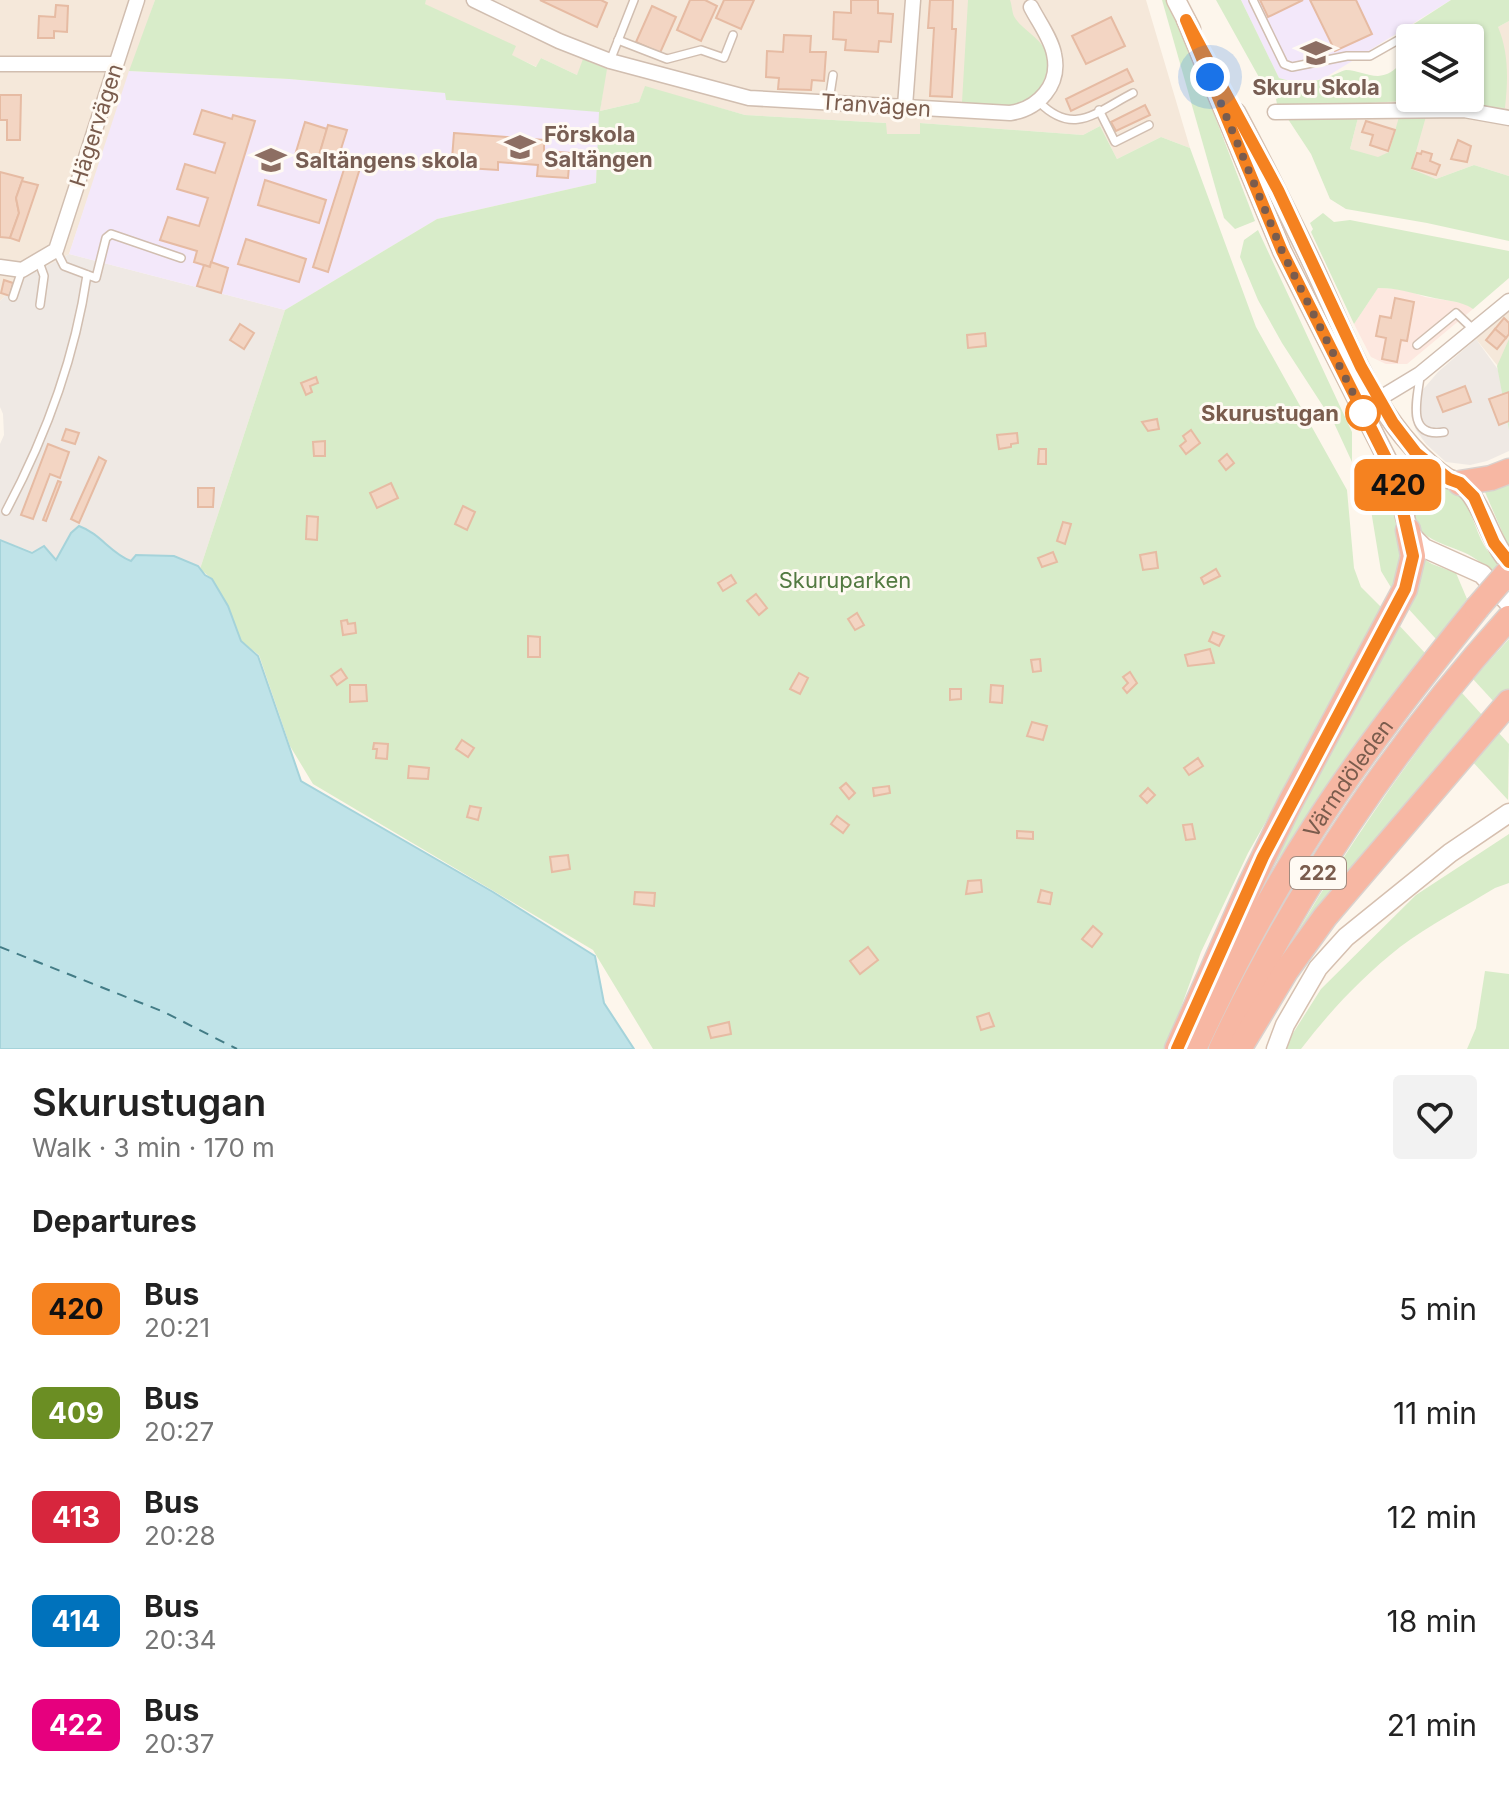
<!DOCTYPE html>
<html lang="en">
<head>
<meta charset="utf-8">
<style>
	body { margin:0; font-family:Inter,sans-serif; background:#f2f2f2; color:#222; height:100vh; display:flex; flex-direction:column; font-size:30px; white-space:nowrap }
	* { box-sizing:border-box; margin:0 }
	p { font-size:26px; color:#767676 }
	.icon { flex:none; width:44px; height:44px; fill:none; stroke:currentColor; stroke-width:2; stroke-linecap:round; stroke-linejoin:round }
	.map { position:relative; height:1049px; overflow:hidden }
	.panel { display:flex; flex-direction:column; background:#fff; flex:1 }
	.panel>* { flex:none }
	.badge { padding:0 16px; border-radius:12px; font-size:28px; line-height:52px }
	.fabs { position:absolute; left:1396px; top:24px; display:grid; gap:16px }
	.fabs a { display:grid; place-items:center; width:88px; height:88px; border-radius:8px; background:#fff; box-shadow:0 2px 6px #0004; font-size:40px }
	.you { position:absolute; width:40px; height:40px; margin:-20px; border:6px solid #fff; border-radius:50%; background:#1a73e8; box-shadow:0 0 0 12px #1a73e833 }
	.map>.badge { position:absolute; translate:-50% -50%; box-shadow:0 0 0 4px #fff }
	h2 { padding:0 32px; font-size:30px; line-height:72px }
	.round { display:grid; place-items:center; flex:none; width:84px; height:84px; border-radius:8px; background:#f2f2f2 }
	.head { display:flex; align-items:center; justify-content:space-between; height:136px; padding:0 32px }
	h1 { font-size:38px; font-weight:600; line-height:60px }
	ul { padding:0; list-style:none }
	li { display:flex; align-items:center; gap:24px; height:104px; padding:0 32px }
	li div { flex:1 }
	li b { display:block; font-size:30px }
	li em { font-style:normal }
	li .badge { min-width:88px; font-weight:700; text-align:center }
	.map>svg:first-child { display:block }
	.residential { fill:#f5e8da }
	.commercial { fill:#fde8e0 }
	.industrial { fill:#efe9e4 }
	.education { fill:#f3e8fa }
	.green { fill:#d8ecc9; fill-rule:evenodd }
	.water { fill:#bfe3e8; stroke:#a5d3da; stroke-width:2 }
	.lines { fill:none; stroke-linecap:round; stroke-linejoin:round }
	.ferry { stroke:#437c86; stroke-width:2; stroke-dasharray:10 8; stroke-linecap:butt }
	.building { fill:#f3d5c3; stroke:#e6bba3; stroke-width:2 }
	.lane-casing { stroke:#d1beb0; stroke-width:10 }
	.street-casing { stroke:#d1beb0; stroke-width:17 }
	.secondary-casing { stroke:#d6c0b0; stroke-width:21 }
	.highway-casing { stroke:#dad1cd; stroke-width:27 }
	.lane { stroke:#fff; stroke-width:7 }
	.street { stroke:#fff; stroke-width:14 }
	.secondary { stroke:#fff; stroke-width:18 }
	.highway { stroke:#f7b7a3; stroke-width:24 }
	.highway-bridge-casing { stroke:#dad1cd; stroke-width:27; stroke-linecap:butt }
	.highway-bridge { stroke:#f7b7a3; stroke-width:24 }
	.line-casing { stroke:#fff; stroke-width:18 }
	.line { stroke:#f58220; stroke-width:12 }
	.walk { stroke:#7a5c4d; stroke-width:8; stroke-dasharray:0 14.4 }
	.stop-dot { fill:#fff; stroke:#f58220; stroke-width:4 }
	.labels { text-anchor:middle; stroke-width:6; stroke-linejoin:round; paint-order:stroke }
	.shield { fill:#fffaf3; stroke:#a28b7f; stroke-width:2 }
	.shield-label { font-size:20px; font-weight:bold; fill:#7a5c4d }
	.education-label { font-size:22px; font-weight:bold; fill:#785e54; stroke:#fffaf3; text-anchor:start }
	.street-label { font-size:22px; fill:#7a5c4d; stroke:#fffaf3 }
	.stop-label { font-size:22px; font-weight:bold; fill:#7a5c4d; stroke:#fffaf3; text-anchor:end }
	.park-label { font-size:22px; fill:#537a41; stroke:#fffaf3 }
</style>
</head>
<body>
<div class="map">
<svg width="1509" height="1049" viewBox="0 0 1509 1049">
	<rect width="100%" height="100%" fill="#fdf6ec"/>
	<g class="residential">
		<polygon points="0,0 155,0 69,254 22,279 0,301"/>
		<polygon points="426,0 1146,0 1190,148 1161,137 1117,159 1100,126 1083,135 920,123 920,134 886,134 886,123 745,115 645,87 639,102 600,111 606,69 577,75 541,58 537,67 511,55 515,47 424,4"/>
		<polygon points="1509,21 1509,176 1474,165 1436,179 1350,149 1359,114 1410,81 1410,98 1470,98 1498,27"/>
		<polygon points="1509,311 1509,371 1497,365 1476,339"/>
	</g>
	<polygon class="commercial" points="1378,288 1403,289 1425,297 1464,303 1473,309 1407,364 1386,364 1371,357 1354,324"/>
	<g class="industrial">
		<polygon points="69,254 285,310 200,569 174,556 137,555 132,561 117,556 96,534 71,533 56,560 0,540 0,444 4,435 3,414 0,407 0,301 22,279"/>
		<polygon points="1476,339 1509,385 1509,451 1487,461 1470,465 1446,462 1426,444 1416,430 1411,416 1414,400 1438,372"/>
	</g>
	<g class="education">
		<polygon points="1241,0 1451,0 1323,79 1297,83 1279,78"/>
		<polygon points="129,71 289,79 446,93 446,100 600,111 596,183 437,219 285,310 69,254"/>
	</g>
	<g class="green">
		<polygon points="155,0 426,0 425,4 516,46 512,55 536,67 541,58 577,75 583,59 607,69 600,111 639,102 645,86 745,115 886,123 887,134 920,134 920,123 1083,135 1100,126 1117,159 1161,137 1190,148 1256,327 1347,490 1354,568 1361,587 1386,612 1248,853 1201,952 1166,1049 653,1049 593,950 313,784 290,746 259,655 238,639 211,578 200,569 285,310 437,219 596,183 599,112 446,100 445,93 289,79 129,71"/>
		<path d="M 968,0 L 1010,0 C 1012,5 1012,14 1015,18 C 1023,30 1038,36 1045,50 C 1050,60 1048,70 1044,80 C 1028,117 994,105 962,102 Z"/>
		<polygon points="1162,0 1168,0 1176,15 1255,221 1235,229 1224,218"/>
		<path d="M 1216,0 L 1241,0 L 1279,78 C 1296,83 1311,84 1328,77 C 1334,75 1341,71 1346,70 C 1357,70 1367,76 1378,76 C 1401,75 1412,47 1406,29 L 1451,0 L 1509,0 L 1509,21 L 1498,27 C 1509,53 1508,80 1505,108 L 1402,101 L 1278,109 L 1276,99 L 1310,84 L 1270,97 ZM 1410,38 L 1470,38 L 1470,98 L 1410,98 Z"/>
		<polygon points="1401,110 1427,113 1411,169 1436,179 1474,165 1509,176 1509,241 1427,223 1346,209 1330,199 1311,154 1286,116 1359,114 1350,149 1378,157 1389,152"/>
		<path d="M 1323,213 L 1334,222 L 1350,220 L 1509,251 L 1509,278 L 1473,309 C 1460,300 1445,301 1430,297 C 1412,293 1397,288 1378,288 L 1354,324 L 1311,232 L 1313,229 L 1310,223 Z"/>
		<polygon points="1258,230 1352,432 1352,462 1334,423 1282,343 1258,300 1240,257 1244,240"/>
		<polygon points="1509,339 1509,430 1497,366"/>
		<polygon points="1370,467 1385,476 1394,493 1395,520 1403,554 1395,594 1381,571 1367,486 1366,469"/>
		<polygon points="1509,484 1509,548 1485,492"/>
		<path d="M 1435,488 C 1469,485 1471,523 1484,545 C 1491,557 1500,565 1509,574 L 1509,590 C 1497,577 1486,565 1471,556 C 1453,545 1412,541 1415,511 C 1416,501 1426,492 1435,488 Z"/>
		<polygon points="1417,555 1432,564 1456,573 1467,599 1436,639 1405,605"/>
		<polygon points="1396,622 1425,653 1266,877 1309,787"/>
		<polygon points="1509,639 1509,692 1495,703 1473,679"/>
		<path d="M 1462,693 L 1483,716 L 1249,1014 C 1313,902 1381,793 1462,693 Z"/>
		<polygon points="1496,730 1509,744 1508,800 1471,760"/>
		<path d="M 1509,834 L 1509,883 L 1495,888 C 1464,907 1429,925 1400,947 C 1362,977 1330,1011 1301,1049 L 1283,1049 L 1321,989 L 1416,895 Z"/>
		<polygon points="1485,971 1509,974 1509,1049 1467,1049 1476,1028"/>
	</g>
	<path class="water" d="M 79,526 C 101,534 110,553 131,561 L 136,555 L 174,556 L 198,566 L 205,575 L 212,579 L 228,606 L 241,641 L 258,656 L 301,781 L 493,892 L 595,956 L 604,1003 L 634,1049 L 0,1049 L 0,540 L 32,553 L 44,546 L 56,560 L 71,533 Z"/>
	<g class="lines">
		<polyline class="ferry" points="0,947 164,1012 237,1049"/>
	</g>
	<g class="building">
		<polygon points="540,0 601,0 607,3 597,27"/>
		<polygon points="690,0 705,0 717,6 701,41 677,30"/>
		<polygon points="724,0 754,0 741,29 716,18"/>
		<polygon points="851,0 878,0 878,13 893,14 891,42 879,41 878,52 845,50 846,40 833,39 834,12 851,13"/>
		<polygon points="930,0 953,0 952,29 956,29 952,97 930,96 934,28 928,28"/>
		<polygon points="1260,0 1303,0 1268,17"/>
		<polygon points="1310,0 1356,0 1372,34 1335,51"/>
		<polygon points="56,5 68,6 67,32 54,31 54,38 38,38 39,16 55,17"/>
		<polygon points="652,6 676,17 660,53 636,42"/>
		<polygon points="1111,17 1125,46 1086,64 1072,36"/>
		<polygon points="784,35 811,36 810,52 826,52 824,81 812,80 811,90 778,89 779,78 766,77 767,51 783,52"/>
		<polygon points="1127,69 1133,81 1071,111 1066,99"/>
		<polygon points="0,95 21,95 20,140 7,140 7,120 0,120"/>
		<polygon points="1145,105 1150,115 1116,131 1111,122"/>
		<polygon points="202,110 232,119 233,115 255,121 210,267 194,262 197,251 160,240 168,217 199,226 208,198 177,189 185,164 215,173 225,143 194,134"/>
		<polygon points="1366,121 1395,130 1388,151 1370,145 1373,135 1362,132"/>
		<polygon points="305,122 327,129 317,162 295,155"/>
		<polygon points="328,125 347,130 335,168 317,162"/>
		<polygon points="454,133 544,140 544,151 570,153 568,178 537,176 538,165 498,162 498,170 467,168 468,160 452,159"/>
		<polygon points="1458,140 1471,146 1467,162 1451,159"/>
		<polygon points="1422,151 1432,154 1430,161 1440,165 1436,175 1412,168 1417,153 1421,154"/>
		<polygon points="346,163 360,168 328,272 313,267"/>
		<polygon points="0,172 23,178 16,198 19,213 10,238 0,237"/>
		<polygon points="265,180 326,200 319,223 258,205"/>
		<polygon points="22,181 38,185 19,241 10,238 19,213 16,198"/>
		<polygon points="246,239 306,259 299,282 238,264"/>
		<polygon points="211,262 228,268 221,293 197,286 204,265 210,267"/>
		<polygon points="4,280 13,283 10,296 1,293"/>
		<polygon points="1395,298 1414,302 1407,341 1401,340 1397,362 1382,359 1386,338 1376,336 1380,316 1391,318"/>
		<polygon points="1504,318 1509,323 1509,334 1506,338 1495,329"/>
		<polygon points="240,324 254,333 244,349 230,340"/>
		<polygon points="1495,329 1506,338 1497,349 1486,340"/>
		<polygon points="985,333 986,346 968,348 967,335"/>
		<polygon points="316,377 318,383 310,386 312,392 306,395 301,383"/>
		<polygon points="1465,386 1471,402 1443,412 1437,397"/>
		<polygon points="1509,392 1509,421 1499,425 1489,399"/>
		<polygon points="1157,419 1159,429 1148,431 1142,422"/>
		<polygon points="66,429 79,433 75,444 62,440"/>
		<polygon points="1191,430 1200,443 1186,454 1180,446 1186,441 1183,436"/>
		<polygon points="1017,433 1018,443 1011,444 1011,447 999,449 997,435"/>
		<polygon points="325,441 325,456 314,456 313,442"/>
		<polygon points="48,444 69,452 60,478 50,474 33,519 21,515"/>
		<polygon points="1039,449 1046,449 1046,464 1038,464"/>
		<polygon points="1227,454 1234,463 1226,470 1219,461"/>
		<polygon points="99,457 106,461 79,523 71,519"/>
		<polygon points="58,481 61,482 46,521 43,520"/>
		<polygon points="391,483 398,498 377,508 370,493"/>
		<polygon points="198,488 214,488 213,507 198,507"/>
		<polygon points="463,506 475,512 467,530 455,524"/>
		<polygon points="307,516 318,517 317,540 306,539"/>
		<polygon points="1063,522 1071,524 1065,544 1057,541"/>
		<polygon points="1053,552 1057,562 1042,567 1038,558"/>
		<polygon points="1156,552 1158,568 1143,570 1140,555"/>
		<polygon points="1216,569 1220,576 1204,584 1201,578"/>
		<polygon points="731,575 736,583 723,591 718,583"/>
		<polygon points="756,594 767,608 759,615 747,601"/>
		<polygon points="857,613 864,625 855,630 848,619"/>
		<polygon points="347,620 348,624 355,623 356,633 343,635 341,621"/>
		<polygon points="1213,632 1224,636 1219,646 1209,641"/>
		<polygon points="528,636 540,637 540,657 528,657"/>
		<polygon points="1210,649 1214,663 1188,666 1185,655"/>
		<polygon points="1040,659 1041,671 1033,672 1031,660"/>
		<polygon points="341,669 347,678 337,685 331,676"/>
		<polygon points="1130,672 1137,683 1127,693 1123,688 1128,683 1123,677"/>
		<polygon points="799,673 808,678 800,694 790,689"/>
		<polygon points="350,685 366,685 367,701 350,702"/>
		<polygon points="991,685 1003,686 1002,703 990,702"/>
		<polygon points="950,689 961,689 961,699 950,700"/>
		<polygon points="1032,722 1047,726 1043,740 1027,736"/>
		<polygon points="462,740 474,748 468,757 456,749"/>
		<polygon points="374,743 388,744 387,759 376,758 377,749 373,749"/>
		<polygon points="1198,758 1203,766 1189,775 1184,768"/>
		<polygon points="409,766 429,768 428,779 408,778"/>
		<polygon points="846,783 855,793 849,799 840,788"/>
		<polygon points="889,786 890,793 874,796 873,788"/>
		<polygon points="1148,788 1155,795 1147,803 1140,796"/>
		<polygon points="470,806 481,808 478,820 467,817"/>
		<polygon points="837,816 849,825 843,833 831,824"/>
		<polygon points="1192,824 1195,839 1186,840 1183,825"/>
		<polygon points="1017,831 1033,832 1033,839 1017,838"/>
		<polygon points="568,855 570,869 552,872 550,857"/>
		<polygon points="981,880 982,892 966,894 968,881"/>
		<polygon points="1041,890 1052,893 1050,904 1038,902"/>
		<polygon points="635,892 655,893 654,906 634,904"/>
		<polygon points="1093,926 1102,934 1092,947 1082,939"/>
		<polygon points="868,947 878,960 860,974 850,961"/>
		<polygon points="989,1013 994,1026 981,1030 977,1017"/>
		<polygon points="729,1022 731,1034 711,1038 708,1027"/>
	</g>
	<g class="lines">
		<g class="lane-casing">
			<g id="lane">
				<polyline points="1253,0 1284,64 1292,67 1347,56 1370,56 1400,39"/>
				<polyline points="618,40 667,59 701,50 724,58 733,35"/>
				<polyline points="610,61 634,0"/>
				<polyline points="829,101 833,75"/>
				<path d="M 1039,102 C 1074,137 1096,112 1133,93"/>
				<polyline points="1099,110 1115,142 1149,125"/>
				<polyline points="56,250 64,266 96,278 106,238 111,234 181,258"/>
				<polyline points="39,262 44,276 40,305"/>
				<polyline points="13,297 22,270"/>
				<polyline points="1417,345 1456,313 1474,330"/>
				<path d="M 1420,377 C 1417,400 1406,438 1444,432"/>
				<path d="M 6,511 C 45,438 75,357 87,275"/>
			</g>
		</g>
		<g class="street-casing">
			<g id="street">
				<path d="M 474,0 L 559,41 L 610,61 L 749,98 L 1010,113 C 1038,109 1061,85 1054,54 C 1051,38 1038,21 1031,7"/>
				<polyline points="0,64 115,64"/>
				<polyline points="905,106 913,0"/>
				<polyline points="1275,112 1464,110 1509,118"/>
				<polyline points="0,267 22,270 56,250 137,0"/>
				<polyline points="1372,403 1420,374 1509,301"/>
			</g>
		</g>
		<g class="secondary-casing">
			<g id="secondary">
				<polyline points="1176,0 1191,29"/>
				<polyline points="1186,20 1282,251 1390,465 1398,486 1408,530 1415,539 1424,548 1482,574 1509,603"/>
				<path d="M 1236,112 C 1263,162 1288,213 1313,265 C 1348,340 1378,431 1449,479"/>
				<path d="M 1405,513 C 1412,497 1419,480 1439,478 C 1480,475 1485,539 1509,562"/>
				<polyline points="1276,1049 1285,1025 1318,968 1346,937 1450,853 1509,813"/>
			</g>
		</g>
		<g class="highway-casing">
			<g id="highway">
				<polyline points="1460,483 1491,478 1509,471"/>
				<polyline points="1177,1049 1250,885 1290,803 1405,589 1413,556 1408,530"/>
				<path id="s1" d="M 1194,1049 C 1229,973 1268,899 1313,829 C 1362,752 1420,679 1477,608"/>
				<path d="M 1221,1049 C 1294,893 1394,746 1509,618"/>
				<polyline points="1239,1049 1286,971 1325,917 1509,702"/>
			</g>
		</g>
		<use href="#lane" class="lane"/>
		<use href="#street" class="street"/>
		<use href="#secondary" class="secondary"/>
		<use href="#highway" class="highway"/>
		<g class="highway-bridge-casing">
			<polyline id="highway-bridge" points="1477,608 1509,571"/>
		</g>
		<use href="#highway-bridge" class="highway-bridge"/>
	</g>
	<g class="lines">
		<g class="line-casing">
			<polyline id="line" points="1177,1049 1263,857 1405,589 1413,556 1395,476 1282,251 1186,20 1278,190 1361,367 1393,423 1416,453 1449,479 1460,483 1474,497 1494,543 1509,562"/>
		</g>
		<use href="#line" class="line"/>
		<polyline class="walk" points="1210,77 1282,251 1363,413"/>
	</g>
	<defs>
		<g id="school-bare" transform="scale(2.4)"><path d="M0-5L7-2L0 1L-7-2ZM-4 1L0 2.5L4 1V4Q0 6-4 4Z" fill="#8d6e63" stroke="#fffaf3" stroke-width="2.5" paint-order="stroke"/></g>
	</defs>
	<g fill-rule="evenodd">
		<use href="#school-bare" x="1316" y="53"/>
		<use href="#school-bare" x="520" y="147"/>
		<use href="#school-bare" x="271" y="160"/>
	</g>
	<circle class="stop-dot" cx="1363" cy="413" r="16"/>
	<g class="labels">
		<rect class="shield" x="1290" y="857" width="56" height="32" rx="6"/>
		<g class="shield-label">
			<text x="1318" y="880">222</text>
		</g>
		<g class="education-label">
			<text x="1316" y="95" text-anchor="middle">Skuru Skola</text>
			<text x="544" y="142">Förskola<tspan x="544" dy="25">Saltängen</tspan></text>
			<text x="295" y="168">Saltängens skola</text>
		</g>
		<g class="street-label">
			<text transform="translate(876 105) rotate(4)" y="8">Tranvägen</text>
			<text transform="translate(96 125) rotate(-72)" y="8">Hägervägen</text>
			<text dy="8" stroke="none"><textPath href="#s1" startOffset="312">Värmdöleden</textPath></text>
		</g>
		<g class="stop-label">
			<text x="1339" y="421">Skurustugan</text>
		</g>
		<g class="park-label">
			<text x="845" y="588">Skuruparken</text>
		</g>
	</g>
</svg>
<div class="fabs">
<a><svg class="icon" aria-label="layers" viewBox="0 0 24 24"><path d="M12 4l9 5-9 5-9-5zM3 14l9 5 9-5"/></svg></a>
</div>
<div class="you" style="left:1210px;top:77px"></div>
<b class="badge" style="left:1398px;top:485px;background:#f58220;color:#111">420</b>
</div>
<section class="panel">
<div class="head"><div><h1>Skurustugan</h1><p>Walk · 3 min · 170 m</p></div><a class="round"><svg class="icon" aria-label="heart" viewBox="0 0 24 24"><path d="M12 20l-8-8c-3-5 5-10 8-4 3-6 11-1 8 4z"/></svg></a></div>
<h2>Departures</h2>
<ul>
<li><span class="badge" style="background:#f58220;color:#111">420</span><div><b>Bus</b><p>20:21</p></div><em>5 min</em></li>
<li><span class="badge" style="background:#6b8e23;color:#fff">409</span><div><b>Bus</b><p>20:27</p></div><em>11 min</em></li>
<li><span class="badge" style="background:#d7263d;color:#fff">413</span><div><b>Bus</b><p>20:28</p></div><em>12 min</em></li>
<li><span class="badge" style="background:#0072bc;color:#fff">414</span><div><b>Bus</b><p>20:34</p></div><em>18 min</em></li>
<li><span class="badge" style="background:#e6007e;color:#fff">422</span><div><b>Bus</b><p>20:37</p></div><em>21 min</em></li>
</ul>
</section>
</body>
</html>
